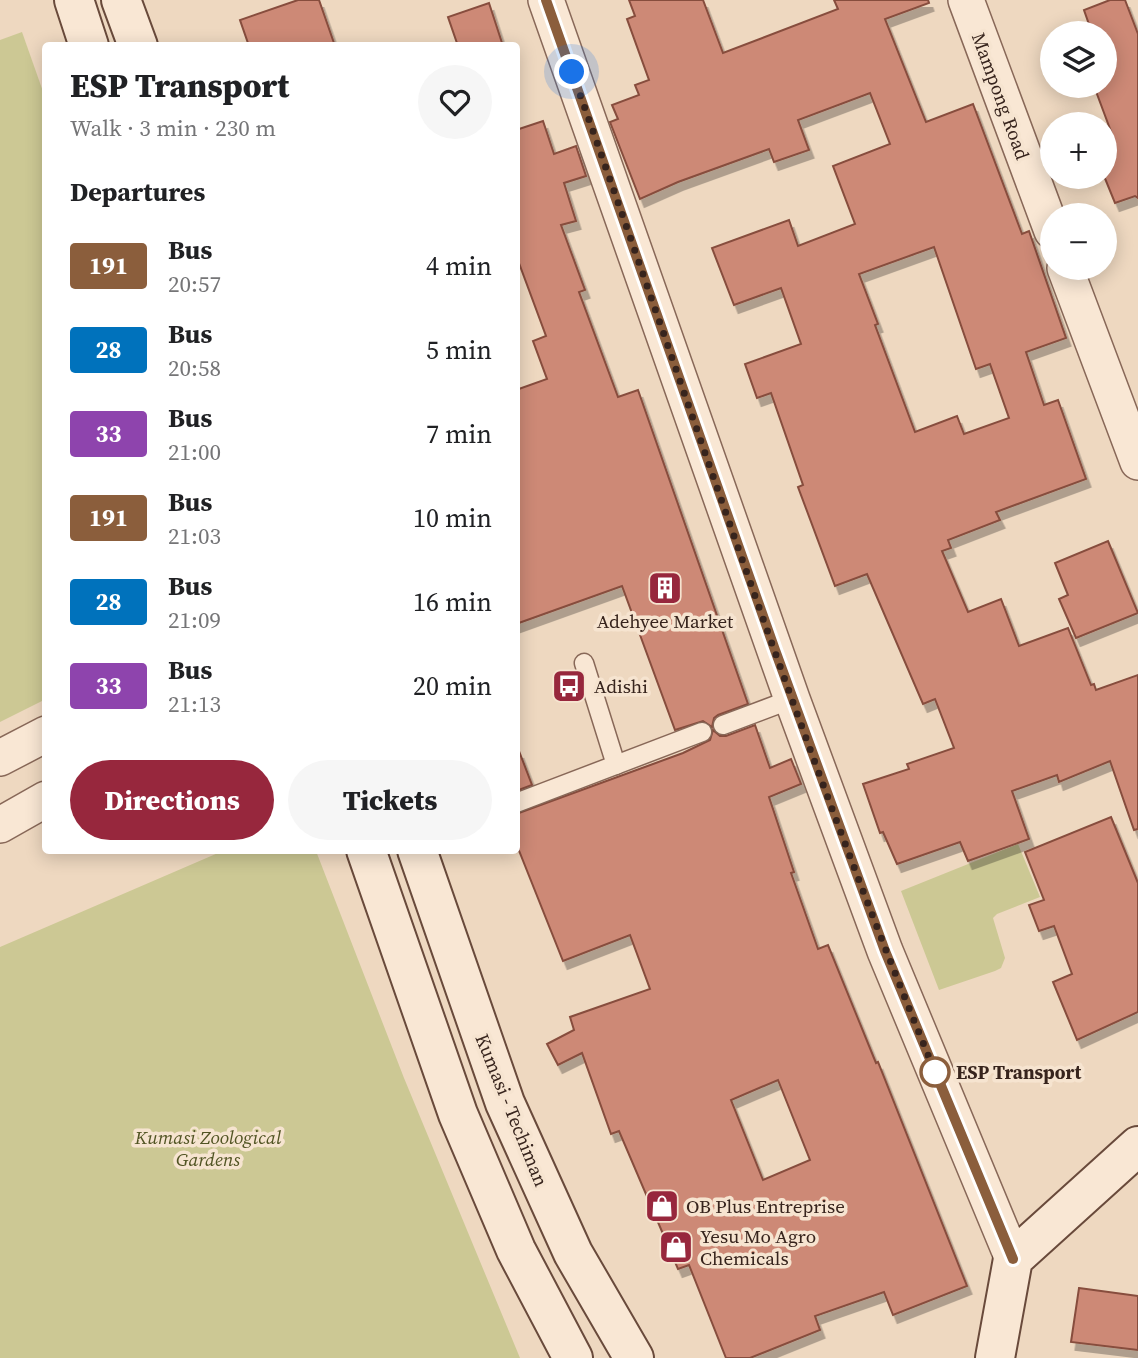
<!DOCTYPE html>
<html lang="en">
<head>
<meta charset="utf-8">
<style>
	body { margin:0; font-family:"Source Serif 4",serif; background:#f6f6f6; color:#202124; height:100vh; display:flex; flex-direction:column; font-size:26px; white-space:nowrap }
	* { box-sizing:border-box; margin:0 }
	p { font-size:23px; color:#757577 }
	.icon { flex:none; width:38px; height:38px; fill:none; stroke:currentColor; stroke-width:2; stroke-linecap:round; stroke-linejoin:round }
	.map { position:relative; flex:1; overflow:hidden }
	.sheet { position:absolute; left:42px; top:42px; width:478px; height:812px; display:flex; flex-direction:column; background:#fff; border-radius:7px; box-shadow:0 4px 18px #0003 }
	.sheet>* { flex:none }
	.badge { padding:0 14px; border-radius:5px; font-size:24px; line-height:46px }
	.fabs { position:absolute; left:1040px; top:21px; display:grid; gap:14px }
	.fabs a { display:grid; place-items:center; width:77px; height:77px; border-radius:50%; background:#fff; box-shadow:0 4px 18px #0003; font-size:35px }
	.you { position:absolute; width:35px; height:35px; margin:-18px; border:5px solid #fff; border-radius:50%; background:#1a73e8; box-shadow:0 0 0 10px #1a73e833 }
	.map>.badge { position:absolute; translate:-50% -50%; box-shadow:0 0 0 4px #fff }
	h2 { padding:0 28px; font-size:26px; line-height:63px }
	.round { display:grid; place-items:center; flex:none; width:74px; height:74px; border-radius:37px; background:#f6f6f6 }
	.headline { display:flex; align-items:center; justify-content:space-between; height:119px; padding:0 28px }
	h1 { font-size:33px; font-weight:800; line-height:52px }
	.cta { display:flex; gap:14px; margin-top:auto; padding:14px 28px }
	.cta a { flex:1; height:80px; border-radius:42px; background:#97273d; color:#fff; font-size:28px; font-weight:800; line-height:80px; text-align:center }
	.cta a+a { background:#f6f6f6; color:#202124 }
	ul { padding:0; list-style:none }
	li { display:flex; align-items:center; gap:21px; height:84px; padding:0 28px }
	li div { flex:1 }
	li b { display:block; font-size:26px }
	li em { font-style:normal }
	li .badge { min-width:77px; font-weight:700; text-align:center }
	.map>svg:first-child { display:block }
	.green { fill:#ccc894 }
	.building { fill:#cd8976; stroke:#874d3e; stroke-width:2; fill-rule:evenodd; filter:url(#shadow) }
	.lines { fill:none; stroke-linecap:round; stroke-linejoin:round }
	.lane-casing { stroke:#886858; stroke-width:21 }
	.street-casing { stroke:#886858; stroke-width:38 }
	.secondary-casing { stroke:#694a3b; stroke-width:42 }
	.lane { stroke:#f9e7d4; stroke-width:18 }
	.street { stroke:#f9e7d4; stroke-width:35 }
	.secondary { stroke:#f9e7d4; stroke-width:38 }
	.line-casing { stroke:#fff; stroke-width:16 }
	.line { stroke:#8b5e3c; stroke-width:10 }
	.walk { stroke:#37241d; stroke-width:7; stroke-dasharray:0 12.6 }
	.stop-dot { fill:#fff; stroke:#8b5e3c; stroke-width:3.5 }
	.labels { text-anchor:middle; stroke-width:7; stroke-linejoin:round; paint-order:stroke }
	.street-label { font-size:19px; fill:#37241d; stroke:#f6e4d0 }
	.poi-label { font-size:19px; fill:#37241d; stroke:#f6e4d0; text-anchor:start }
	.stop-label { font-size:19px; font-weight:bold; fill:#37241d; stroke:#f6e4d0; text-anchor:start }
	.park-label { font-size:19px; font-style:italic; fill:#515423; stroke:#f6e4d0 }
</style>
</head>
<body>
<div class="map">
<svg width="1138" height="1358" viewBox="0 0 1138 1358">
	<defs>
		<filter id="shadow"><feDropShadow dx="4.5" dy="8" stdDeviation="0" flood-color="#0004"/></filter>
	</defs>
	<rect width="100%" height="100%" fill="#eed8c0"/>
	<g class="green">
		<polygon points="22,32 46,100 46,699 0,722 0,40"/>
		<polygon points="1018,844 1040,897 997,914 993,918 1005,958 1001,968 995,971 939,990 901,891"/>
		<polygon points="225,850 316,851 404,1078 520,1358 0,1358 0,947"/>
	</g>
	<g class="building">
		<polygon points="298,0 319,0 335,46 249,46 240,20"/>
		<path d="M 629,0 L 703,0 L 723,53 L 838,9 L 834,0 L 928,0 L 929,3 L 885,19 L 926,122 L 973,104 L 1022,234 L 1029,231 L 1066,338 L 1026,352 L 1044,405 L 1058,400 L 1086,479 L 996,512 L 1000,520 L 948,540 L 951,548 L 942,551 L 968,612 L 1001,599 L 1019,646 L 1068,628 L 1091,685 L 1094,684 L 1096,690 L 1138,675 L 1138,829 L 1134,830 L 1110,761 L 1059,782 L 1057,775 L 1012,791 L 1029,839 L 968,861 L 960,842 L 897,864 L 883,832 L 880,833 L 863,784 L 909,769 L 907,764 L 954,748 L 935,699 L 923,704 L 867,574 L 835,586 L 798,487 L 803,485 L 771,393 L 757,398 L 745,364 L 801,344 L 781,288 L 734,305 L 712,248 L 789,220 L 798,246 L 855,224 L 833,166 L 890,144 L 870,93 L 798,120 L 809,150 L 774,162 L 769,149 L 678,182 L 640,199 L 610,122 L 618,119 L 612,105 L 639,95 L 635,85 L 649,80 L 627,19 L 635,16 ZM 934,247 L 976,369 L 990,364 L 1009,418 L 964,434 L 957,416 L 915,432 L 875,325 L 878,324 L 859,274 Z"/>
		<polygon points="1110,0 1125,0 1138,34 1138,198 1135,196 1115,203 1104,176 1104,141 1113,137 1094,86 1104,86 1104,33 1092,33 1084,10"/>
		<polygon points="489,3 503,46 458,46 448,17"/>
		<polygon points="543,121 554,154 576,146 586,176 564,183 576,221 561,225 585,290 579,292 618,397 638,390 748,704 718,715 714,718 712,727 703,721 675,730 622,586 516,624 516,390 547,379 533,341 546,336 516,255 516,130"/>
		<polygon points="1108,541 1138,613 1076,638 1059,599 1068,595 1055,563"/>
		<path d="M 755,725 L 770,768 L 791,759 L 801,784 L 769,797 L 794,872 L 791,873 L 818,949 L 828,945 L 876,1063 L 878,1062 L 967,1286 L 893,1315 L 884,1292 L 815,1316 L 820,1330 L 750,1358 L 726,1358 L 689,1265 L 678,1269 L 619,1131 L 611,1134 L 582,1053 L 558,1065 L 547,1044 L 574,1030 L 570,1017 L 650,989 L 630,935 L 563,961 L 516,843 L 516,814 L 683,753 L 710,740 L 713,730 L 720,736 L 726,736 ZM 778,1080 L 810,1160 L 763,1180 L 731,1100 Z"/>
		<polygon points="519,751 532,785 516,791 516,752"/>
		<polygon points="1111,817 1138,883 1138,1012 1077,1040 1053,982 1072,974 1054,926 1039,931 1029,905 1044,900 1025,852"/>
		<polygon points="1079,1288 1138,1296 1138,1350 1071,1342"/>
	</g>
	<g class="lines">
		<g class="lane-casing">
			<g id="lane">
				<polyline points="584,663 616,765"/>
				<polyline points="723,725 792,699"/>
				<polyline points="516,803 702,732"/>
			</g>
		</g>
		<g class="street-casing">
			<g id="street">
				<polyline points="546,0 792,699 885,951 1013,1259"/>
				<polyline points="966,0 1052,231"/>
				<polyline points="1065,268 1138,462"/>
				<polyline points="0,758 46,734"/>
				<polyline points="0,825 46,799"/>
			</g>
		</g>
		<g class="secondary-casing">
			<g id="secondary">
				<polyline points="74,0 89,46"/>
				<polyline points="121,0 138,46"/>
				<polyline points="366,850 458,1114 516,1250 573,1358"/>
				<polyline points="417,850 505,1103 573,1253 634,1358"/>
				<polyline points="995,1358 1013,1259 1138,1146"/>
			</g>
		</g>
		<use href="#lane" class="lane"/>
		<use href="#street" class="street"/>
		<use href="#secondary" class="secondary"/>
	</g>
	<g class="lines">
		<g class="line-casing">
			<polyline id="line" points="546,0 775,650 885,951 1013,1259"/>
		</g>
		<use href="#line" class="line"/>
		<path class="walk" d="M 572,72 C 692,408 801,749 938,1079 L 935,1072"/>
	</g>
	<defs>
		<g id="building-square" transform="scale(1.75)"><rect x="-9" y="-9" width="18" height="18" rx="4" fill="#97273d" stroke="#f6e4d0"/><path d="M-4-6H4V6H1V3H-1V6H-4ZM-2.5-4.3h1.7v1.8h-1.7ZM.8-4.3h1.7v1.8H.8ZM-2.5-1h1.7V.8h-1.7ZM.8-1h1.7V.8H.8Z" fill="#fff"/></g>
		<g id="bus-square" transform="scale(1.75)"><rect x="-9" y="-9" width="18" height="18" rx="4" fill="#97273d" stroke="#f6e4d0"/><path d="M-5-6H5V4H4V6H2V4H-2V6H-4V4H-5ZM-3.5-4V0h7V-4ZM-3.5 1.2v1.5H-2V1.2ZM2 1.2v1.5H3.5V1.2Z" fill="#fff"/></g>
		<g id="shop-square" transform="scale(1.75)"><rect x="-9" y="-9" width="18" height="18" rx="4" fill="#97273d" stroke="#f6e4d0"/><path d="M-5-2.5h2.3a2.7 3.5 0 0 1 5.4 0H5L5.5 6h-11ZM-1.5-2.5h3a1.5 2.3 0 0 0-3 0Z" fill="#fff"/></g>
	</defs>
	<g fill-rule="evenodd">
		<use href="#building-square" x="665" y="588"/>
		<use href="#bus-square" x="569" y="686"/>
		<use href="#shop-square" x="662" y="1206"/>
		<use href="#shop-square" x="676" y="1247"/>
	</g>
	<circle class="stop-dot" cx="935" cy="1072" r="14"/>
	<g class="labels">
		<g class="street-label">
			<text transform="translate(1001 96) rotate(70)" y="7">Mampong Road</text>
			<text transform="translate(512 1110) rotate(68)" y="7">Kumasi - Techiman</text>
		</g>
		<g class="poi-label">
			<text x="665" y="628" text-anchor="middle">Adehyee Market</text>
			<text x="594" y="693">Adishi</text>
			<text x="686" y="1213">OB Plus Entreprise</text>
			<text x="700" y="1243">Yesu Mo Agro<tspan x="700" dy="22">Chemicals</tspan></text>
		</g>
		<g class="stop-label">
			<text x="956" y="1079">ESP Transport</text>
		</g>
		<g class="park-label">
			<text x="208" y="1144">Kumasi Zoological<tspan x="208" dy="22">Gardens</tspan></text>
		</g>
	</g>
</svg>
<div class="fabs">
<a><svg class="icon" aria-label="layers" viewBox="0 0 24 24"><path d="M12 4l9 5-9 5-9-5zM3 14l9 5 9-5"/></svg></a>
<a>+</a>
<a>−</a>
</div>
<div class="you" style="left:572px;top:72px"></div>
<section class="sheet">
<div class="headline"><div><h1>ESP Transport</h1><p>Walk · 3 min · 230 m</p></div><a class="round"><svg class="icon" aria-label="heart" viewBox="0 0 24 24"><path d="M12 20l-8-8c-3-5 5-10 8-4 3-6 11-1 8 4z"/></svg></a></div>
<h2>Departures</h2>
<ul>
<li><span class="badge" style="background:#8b5e3c;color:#fff">191</span><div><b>Bus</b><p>20:57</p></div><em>4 min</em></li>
<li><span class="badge" style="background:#0072bc;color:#fff">28</span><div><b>Bus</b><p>20:58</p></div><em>5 min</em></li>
<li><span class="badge" style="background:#8e44ad;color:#fff">33</span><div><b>Bus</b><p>21:00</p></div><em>7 min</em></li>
<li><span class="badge" style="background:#8b5e3c;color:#fff">191</span><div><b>Bus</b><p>21:03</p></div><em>10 min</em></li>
<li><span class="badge" style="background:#0072bc;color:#fff">28</span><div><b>Bus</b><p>21:09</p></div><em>16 min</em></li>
<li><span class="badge" style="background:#8e44ad;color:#fff">33</span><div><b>Bus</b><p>21:13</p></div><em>20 min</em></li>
</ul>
<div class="cta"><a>Directions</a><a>Tickets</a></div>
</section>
</div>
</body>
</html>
